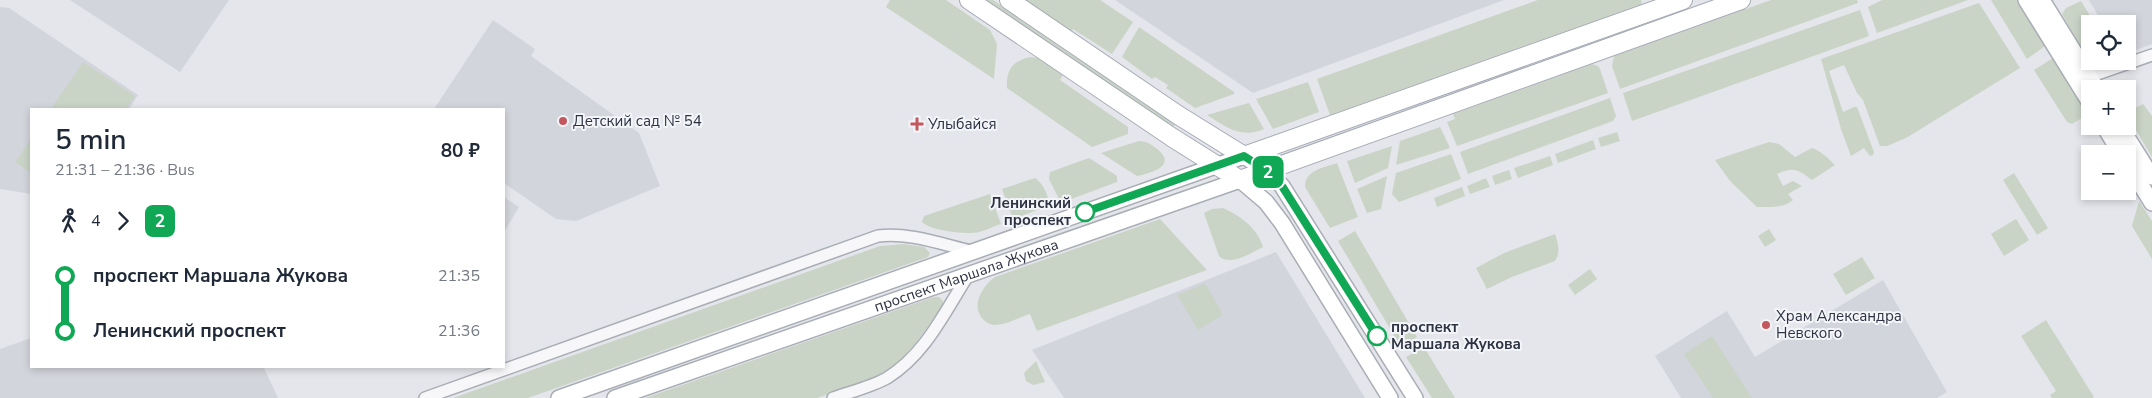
<!DOCTYPE html>
<html lang="en">
<head>
<meta charset="utf-8">
<style>
	body { margin:0; font-family:"Nunito Sans",sans-serif; background:#f2f2f3; color:#1f2937; height:100vh; display:flex; flex-direction:column; font-size:19px; white-space:nowrap }
	* { box-sizing:border-box; margin:0 }
	p { font-size:16px; color:#747a83 }
	.icon { flex:none; width:28px; height:28px; fill:none; stroke:currentColor; stroke-width:2; stroke-linecap:round; stroke-linejoin:round }
	.map { position:relative; flex:1; overflow:hidden }
	.panel { position:absolute; left:30px; top:108px; width:475px; height:260px; display:flex; flex-direction:column; background:#fff; border-radius:0px; box-shadow:0 2px 8px #0003 }
	.panel>* { flex:none }
	.badge { padding:0 10px; border-radius:8px; font-size:18px; line-height:32px }
	.buttons { position:absolute; left:2081px; top:15px; display:grid; gap:10px }
	.buttons a { display:grid; place-items:center; width:55px; height:55px; border-radius:0px; background:#fff; box-shadow:0 2px 8px #0003; font-size:25px }
	.map>.badge { position:absolute; translate:-50% -50%; box-shadow:0 0 0 2px #fff }
	.legs { display:flex; align-items:center; gap:8px; height:55px; padding:0 25px; font-size:16px }
	.legs p { margin-inline-start:auto }
	.overview { display:flex; align-items:center; justify-content:space-between; height:85px; padding:0 25px }
	h1 { font-size:28px; font-weight:600; line-height:38px }
	ul { padding:0 25px; list-style:none }
	li { display:flex; align-items:center; gap:18px; height:55px; font-size:19px }
	li i { display:grid; place-items:center; width:8px; height:100%; margin:0 6px; background:currentColor }
	li i::after { content:''; width:12px; height:12px; margin:-6px; border:4px solid; border-radius:50%; background:#fff }
	li p { margin-inline-start:auto }
	li:first-child i { background:linear-gradient(#0000 50%,currentColor 0) }
	li:last-child i { background:linear-gradient(currentColor 50%,#0000 0) }
	.map>svg:first-child { display:block }
	.built { fill:#d3d5dc }
	.green { fill:#c9d4c6 }
	.lines { fill:none; stroke-linecap:round; stroke-linejoin:round }
	.street-casing { stroke:#a9adb5; stroke-width:14 }
	.secondary-casing { stroke:#a9adb5; stroke-width:18 }
	.primary-casing { stroke:#a5aab5; stroke-width:20 }
	.street { stroke:#f7f7f9; stroke-width:11 }
	.secondary { stroke:#fff; stroke-width:15 }
	.primary { stroke:#fff; stroke-width:18 }
	.line-1-casing { stroke:#fff; stroke-width:11 }
	.line-1 { stroke:#10a855; stroke-width:8 }
	.poi-dot { fill:#c2575e; stroke:#f4f5f8; stroke-width:2 }
	.stop-1-dot { fill:#fff; stroke:#10a855; stroke-width:2.5 }
	.labels { text-anchor:middle; stroke-width:4; stroke-linejoin:round; paint-order:stroke }
	.poi-label { font-size:15px; fill:#2d3342; stroke:#f4f5f8; text-anchor:start }
	.stop-label { font-size:15px; font-weight:bold; fill:#2d3342; stroke:#f4f5f8; text-anchor:end }
	.street-label { font-size:15px; fill:#2d3342; stroke:#f4f5f8 }
</style>
</head>
<body>
<div class="map">
<svg width="2152" height="398" viewBox="0 0 2152 398">
	<rect width="100%" height="100%" fill="#e4e6eb"/>
	<g class="built">
		<polygon points="70,0 229,0 180,72"/>
		<polygon points="1115,0 1504,0 1253,93"/>
		<polygon points="2089,0 2152,0 2152,44 2128,53 2128,24 2103,24"/>
		<polygon points="0,7 9,8 138,95 129,109 31,109 31,194 0,189"/>
		<polygon points="493,20 535,49 531,56 639,133 660,186 576,221 556,219 504,183 504,109 434,109"/>
		<polygon points="504,197 519,207 504,232"/>
		<polygon points="1276,252 1365,398 1064,398 1032,350"/>
		<polygon points="1883,280 1947,392 1937,398 1681,398 1655,356 1727,311 1755,357"/>
		<polygon points="31,338 31,366 263,366 278,398 0,398 0,349"/>
	</g>
	<g class="green">
		<polygon points="890,0 946,0 990,30 997,44 994,79 886,7"/>
		<polygon points="985,0 993,0 1176,123 1173,127"/>
		<polygon points="1023,0 1100,0 1133,22 1112,54 1073,29 1071,33"/>
		<polygon points="1538,0 1641,0 1642,4 1330,115 1317,79"/>
		<polygon points="1771,0 1857,0 1858,3 1620,89 1612,66 1614,56"/>
		<polygon points="1882,0 1968,0 1877,33 1868,7"/>
		<polygon points="1991,0 2017,0 2045,46 2027,59"/>
		<polygon points="2081,1 2095,24 2090,24 2090,57 2082,49 2062,14 2066,8"/>
		<polygon points="1979,3 2020,68 1906,138 1887,146 1880,146 1863,100 1857,93 1844,65 1829,71 1843,112 1854,107 1857,107 1874,152 1873,155 1870,156 1864,148 1851,156 1841,129 1821,59"/>
		<polygon points="1860,10 1869,36 1632,121 1623,93"/>
		<polygon points="1139,27 1234,92 1234,94 1195,108 1166,88 1168,85 1155,77 1152,79 1122,57"/>
		<path d="M 1030,57 L 1038,58 L 1063,75 L 1060,80 L 1128,127 L 1128,134 L 1092,147 L 1007,88 C 1006,70 1012,61 1030,57 Z"/>
		<polygon points="2053,58 2088,114 2072,124 2067,122 2034,70"/>
		<polygon points="83,62 135,96 126,109 51,109"/>
		<polygon points="1592,64 1598,66 1600,69 1608,93 1457,146 1447,122 1455,119 1453,114"/>
		<polygon points="1308,82 1319,112 1273,129 1256,99"/>
		<polygon points="1610,98 1616,116 1613,121 1468,174 1460,152"/>
		<path d="M 1249,103 L 1264,129 C 1241,139 1226,127 1207,115 Z"/>
		<polygon points="2143,104 2152,116 2152,157 2128,117 2128,112"/>
		<polygon points="1440,127 1450,148 1396,165 1400,141"/>
		<polygon points="1617,132 1620,141 1601,147 1598,138"/>
		<polygon points="31,139 31,173 15,162"/>
		<polygon points="1593,140 1596,149 1558,163 1555,154"/>
		<path d="M 1139,141 C 1146,141 1151,144 1157,149 C 1178,165 1152,173 1137,176 L 1101,153 Z"/>
		<path d="M 1769,142 L 1779,144 L 1795,157 L 1812,148 C 1822,152 1828,158 1835,165 L 1812,180 C 1799,170 1793,166 1777,174 L 1783,186 L 1793,181 L 1802,186 L 1788,194 L 1793,200 C 1784,208 1769,207 1757,207 L 1730,181 L 1715,160 Z"/>
		<polygon points="1392,146 1388,168 1355,183 1347,161"/>
		<polygon points="1451,154 1461,179 1399,202 1392,194 1396,173"/>
		<polygon points="1550,156 1553,165 1518,178 1514,168"/>
		<polygon points="1089,158 1117,176 1117,182 1066,201 1059,199 1049,179 1050,172"/>
		<path d="M 1337,163 L 1358,217 L 1330,228 L 1305,187 C 1305,170 1323,168 1337,163 Z"/>
		<polygon points="1509,170 1512,179 1495,185 1492,176"/>
		<polygon points="2014,173 2048,228 2037,235 2003,180"/>
		<polygon points="1387,176 1381,209 1367,213 1357,189"/>
		<path d="M 1035,178 C 1043,183 1050,197 1048,206 L 1013,219 L 1002,189 Z"/>
		<polygon points="1486,178 1490,187 1470,194 1467,186"/>
		<polygon points="1462,187 1465,196 1437,207 1434,198"/>
		<path d="M 990,194 L 1001,224 C 994,226 987,230 979,232 C 967,235 931,231 922,222 L 924,216 Z"/>
		<polygon points="2139,201 2152,221 2152,259 2132,226"/>
		<path d="M 1223,208 C 1239,215 1258,228 1263,247 C 1251,253 1230,267 1219,256 L 1204,213 L 1212,209 Z"/>
		<path d="M 1160,219 L 1207,270 L 1037,331 L 1030,314 C 1020,317 1006,325 995,325 C 992,325 987,323 985,321 C 969,308 982,286 995,277 Z"/>
		<polygon points="2016,219 2029,240 2004,256 1991,234"/>
		<polygon points="1769,229 1776,240 1765,247 1758,236"/>
		<polygon points="1355,231 1417,337 1401,347 1338,241"/>
		<path d="M 1555,234 C 1558,243 1561,252 1555,261 L 1512,277 L 1487,289 L 1476,268 L 1504,253 Z"/>
		<polygon points="904,244 924,247 930,253 928,257 528,398 453,398 880,246"/>
		<polygon points="1862,257 1875,278 1846,295 1833,274"/>
		<polygon points="1590,269 1597,279 1575,295 1568,285"/>
		<polygon points="1204,284 1207,286 1223,315 1198,330 1177,295"/>
		<polygon points="934,297 939,297 943,301 943,305 916,343 894,367 883,375 817,398 645,398"/>
		<polygon points="2046,320 2094,397 2092,398 2052,398 2050,395 2056,391 2021,336"/>
		<polygon points="1712,336 1752,398 1713,398 1684,354"/>
		<polygon points="1424,347 1455,398 1432,398 1406,357"/>
		<polygon points="1036,361 1045,382 1033,385 1026,381 1024,373"/>
	</g>
	<g class="lines">
		<g class="street-casing">
			<g id="street">
				<polyline points="2083,79 2152,55"/>
				<path d="M 425,398 L 878,236 C 908,232 941,244 971,251"/>
				<path d="M 833,398 C 850,392 871,387 887,378 C 926,354 945,311 969,274"/>
			</g>
		</g>
		<g class="secondary-casing">
			<g id="secondary">
				<polyline points="2026,0 2090,103"/>
				<polyline points="2042,0 2097,89"/>
				<polyline points="2104,126 2121,154"/>
				<polyline points="2120,126 2152,177"/>
				<polyline points="2128,164 2152,203"/>
				<polyline points="559,398 1244,156 1267,171 1282,186 1415,398"/>
				<path id="s1" d="M 615,398 L 1240,180 L 1266,202 L 1282,223 L 1390,398"/>
			</g>
		</g>
		<g class="primary-casing">
			<g id="primary">
				<polyline points="969,0 1173,138 1240,180 1741,0"/>
				<polyline points="1009,0 1178,115 1244,156 1683,0"/>
			</g>
		</g>
		<use href="#street" class="street"/>
		<use href="#secondary" class="secondary"/>
		<use href="#primary" class="primary"/>
	</g>
	<g class="lines">
		<g class="line-1-casing">
			<polyline id="line-1" points="1085,212 1244,156 1267,171 1282,186 1377,336"/>
		</g>
		<use href="#line-1" class="line-1"/>
	</g>
	<g class="poi-dot">
		<circle cx="563" cy="121" r="5"/>
		<path d="M914.5 116.5h5v5h5v5h-5v5h-5v-5h-5v-5h5z"/>
		<circle cx="1766" cy="325" r="5"/>
	</g>
	<g class="stop-1-dot">
		<circle cx="1085" cy="212" r="9"/>
		<circle cx="1377" cy="336" r="9"/>
	</g>
	<g class="labels">
		<g class="poi-label">
			<text x="573" y="126">Детский сад № 54</text>
			<text x="928" y="129">Улыбайся</text>
			<text x="1776" y="321">Храм Александра<tspan x="1776" dy="17">Невского</tspan></text>
		</g>
		<g class="stop-label">
			<text x="1071" y="208">Ленинский<tspan x="1071" dy="17">проспект</tspan></text>
			<text x="1391" y="332" text-anchor="start">проспект<tspan x="1391" dy="17">Маршала Жукова</tspan></text>
		</g>
		<g class="street-label">
			<text dy="5" stroke="none"><textPath href="#s1" startOffset="372">проспект Маршала Жукова</textPath></text>
		</g>
	</g>
</svg>
<div class="buttons">
<a><svg class="icon" aria-label="locate" viewBox="0 0 24 24"><circle cx="12" cy="12" r="6"/><path d="M12 2v4M12 18v4M2 12h4M18 12h4"/></svg></a>
<a>+</a>
<a>−</a>
</div>
<b class="badge" style="left:1268px;top:172px;background:#10a855;color:#fff">2</b>
<section class="panel">
<div class="overview"><div><h1>5 min</h1><p>21:31 – 21:36 · Bus</p></div><b>80 ₽</b></div>
<div class="legs"><svg class="icon" aria-label="walk" viewBox="0 0 24 24"><circle cx="13" cy="4" r="2"/><path d="M13 8l-2 6 4 7M11 14l-3 7M7 12l3-4h3l4 4"/></svg>4<svg class="icon" aria-label="forward" viewBox="0 0 24 24"><path d="M9 5l7 7-7 7"/></svg><b class="badge" style="background:#10a855;color:#fff">2</b></div>
<ul>
<li><i style="color:#10a855"></i><b>проспект Маршала Жукова</b><p>21:35</p></li>
<li><i style="color:#10a855"></i><b>Ленинский проспект</b><p>21:36</p></li>
</ul>
</section>
</div>
</body>
</html>
